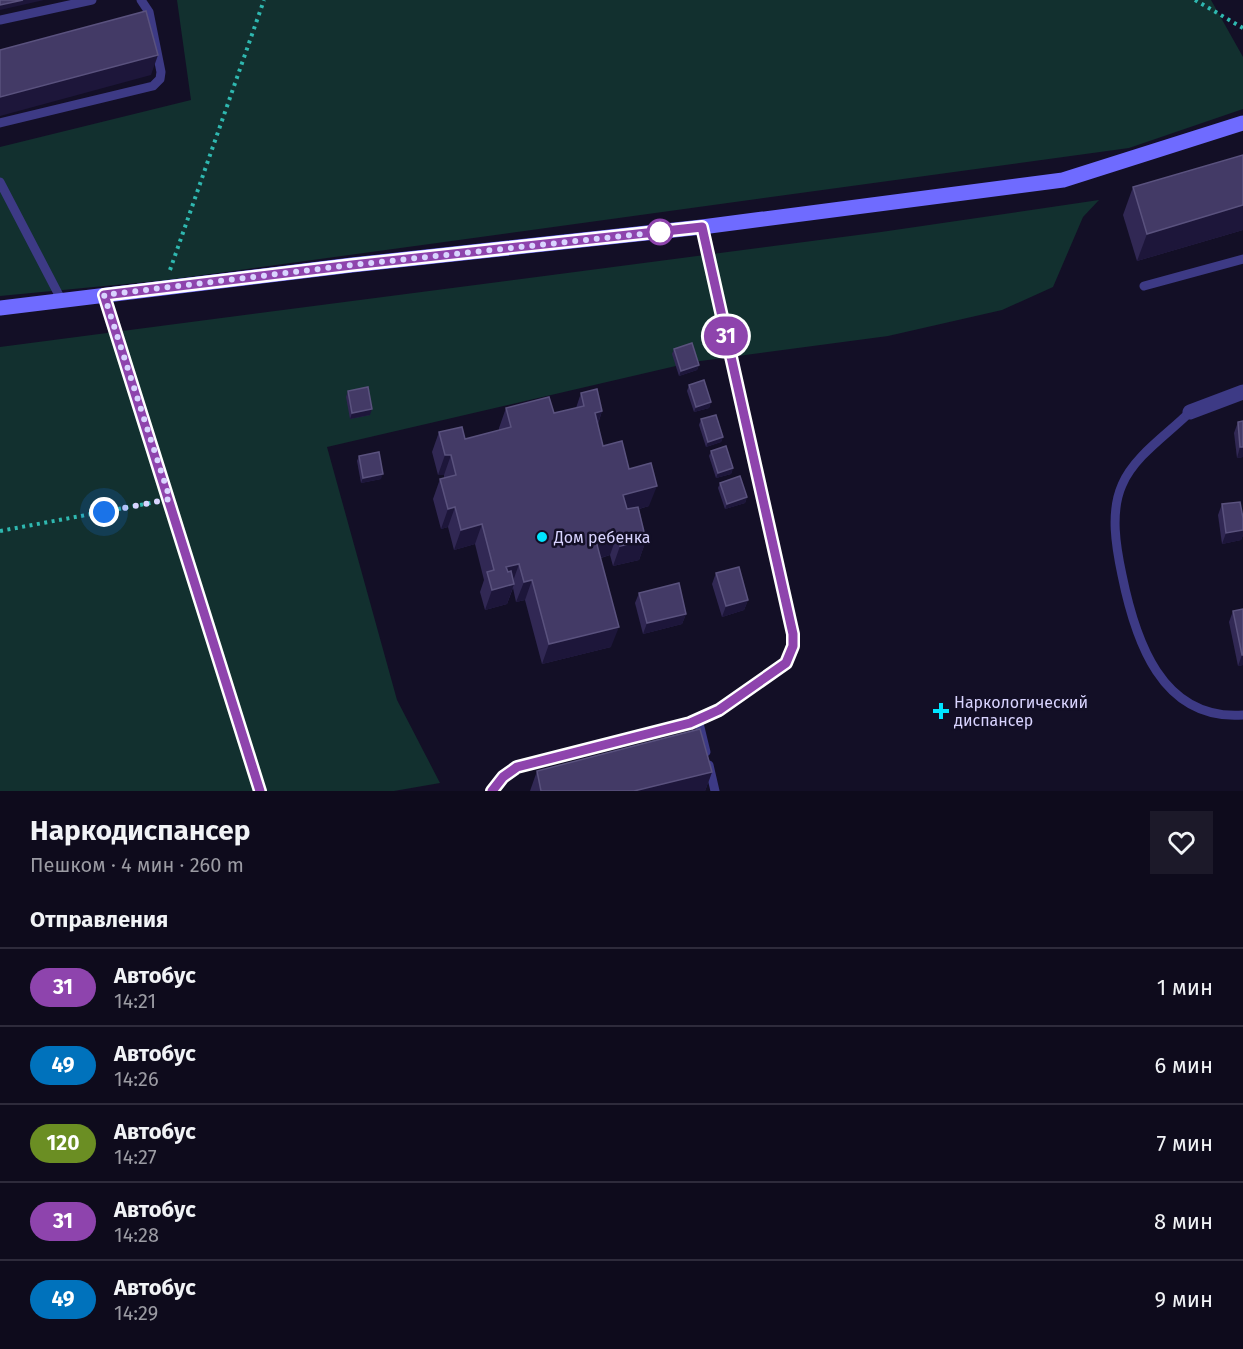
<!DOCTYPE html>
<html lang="ru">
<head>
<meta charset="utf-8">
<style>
	body { margin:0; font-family:"Fira Sans",sans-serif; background:#1c1929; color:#f1f3f6; height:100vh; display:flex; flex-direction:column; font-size:22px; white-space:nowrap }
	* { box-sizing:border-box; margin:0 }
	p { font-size:20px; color:#9b9ba3 }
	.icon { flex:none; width:33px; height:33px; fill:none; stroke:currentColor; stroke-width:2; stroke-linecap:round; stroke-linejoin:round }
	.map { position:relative; height:791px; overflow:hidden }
	.drawer { display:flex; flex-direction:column; background:#0e0b1c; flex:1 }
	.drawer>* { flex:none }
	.badge { padding:0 12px; border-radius:20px; font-size:21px; line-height:39px }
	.you { position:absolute; width:30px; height:30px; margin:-15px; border:4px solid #fff; border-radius:50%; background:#1a73e8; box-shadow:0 0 0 9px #1a73e833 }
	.map>.badge { position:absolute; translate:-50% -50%; box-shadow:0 0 0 3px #fff }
	h2 { padding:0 30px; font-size:22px; line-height:54px }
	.round { display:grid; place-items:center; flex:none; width:63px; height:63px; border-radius:0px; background:#1c1929 }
	.head { display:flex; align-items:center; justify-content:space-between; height:102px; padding:0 30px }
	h1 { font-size:28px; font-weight:700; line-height:45px }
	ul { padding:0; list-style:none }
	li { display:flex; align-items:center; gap:18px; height:78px; padding:0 30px; border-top:2px solid #2e2b3b }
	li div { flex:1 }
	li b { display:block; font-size:22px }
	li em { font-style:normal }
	li .badge { min-width:66px; font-weight:700; text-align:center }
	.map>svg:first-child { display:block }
	.green { fill:#12302f }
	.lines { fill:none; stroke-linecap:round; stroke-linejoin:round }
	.path { stroke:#2fb8b0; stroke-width:4; stroke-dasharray:3 4.5; stroke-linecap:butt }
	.service { stroke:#3d3a85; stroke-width:9 }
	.minor { stroke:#3d3a85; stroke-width:15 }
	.secondary { stroke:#6f6bff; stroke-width:15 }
	.wall { fill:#312854 }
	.shaded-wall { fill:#1d163a }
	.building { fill:#433a66; stroke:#5a527e; stroke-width:1.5 }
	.line-casing { stroke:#fff; stroke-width:14 }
	.line { stroke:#8e44ad; stroke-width:9 }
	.walk { stroke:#d9d4ff; stroke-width:6; stroke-dasharray:0 10.8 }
	.stop-dot { fill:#fff; stroke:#8e44ad; stroke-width:3 }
	.poi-dot { fill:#00e5ff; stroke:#130f26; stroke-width:2 }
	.labels { text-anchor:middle; stroke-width:5; stroke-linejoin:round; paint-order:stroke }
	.poi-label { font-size:16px; fill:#d9d4ff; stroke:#130f26; text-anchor:start }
</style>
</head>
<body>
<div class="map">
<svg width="1243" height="791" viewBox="0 0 1243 791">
	<rect width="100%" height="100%" fill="#130f26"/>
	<g class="green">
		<polygon points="177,0 1211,0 1243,57 1243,109 1129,148 167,280 0,296 0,147 191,100"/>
		<polygon points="1099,200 1083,217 1053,287 1002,310 888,336 693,362 327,447 397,700 440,783 394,791 0,791 0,347 881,232"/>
	</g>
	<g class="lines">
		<g class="path">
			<polyline points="1195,0 1243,28"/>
			<polyline points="170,270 264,0"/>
			<polyline points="0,531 156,502"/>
		</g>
		<g class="service">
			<polyline points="0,20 92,0"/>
			<polyline points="0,123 153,86 160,79 161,72 149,12 141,0"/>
			<polyline points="0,182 62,301"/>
			<polyline points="1144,286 1243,259"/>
			<polyline points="104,295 260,791"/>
			<path d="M 1190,412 C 1168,434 1134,456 1122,485 C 1110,512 1116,547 1122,575 C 1135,639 1161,721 1243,715"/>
			<polyline points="698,719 706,752"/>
			<polyline points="709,765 715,791"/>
			<polyline points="492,791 503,777 517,767 690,723 719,710 786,663 793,646 793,634 702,227"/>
		</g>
		<polyline class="minor" points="1190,412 1243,392"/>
		<polyline class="secondary" points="0,308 352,265 702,227 1063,180 1243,123"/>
	</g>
	<g class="wall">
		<polygon points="1243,155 1243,230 1137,261 1123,215 1133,187"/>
		<polygon points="674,349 699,365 697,370 679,376 672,354"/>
		<polygon points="689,385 711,402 709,408 694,412 687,391"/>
		<polygon points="348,391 370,415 350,419 346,397"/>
		<polygon points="581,393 602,411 598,424 603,446 629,469 649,506 639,509 646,540 639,560 613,566 610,555 601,558 611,647 542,664 525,600 516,602 513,588 507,604 485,610 480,592 484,580 475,544 454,550 448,527 441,529 433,499 440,479 444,478 444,475 438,475 432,452 439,432 465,439 499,430 499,428 506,408 554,413 576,408"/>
		<polygon points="701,419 723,437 721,442 706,447 699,425"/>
		<polygon points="1243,421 1243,457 1237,458 1234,433 1238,422"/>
		<polygon points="711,451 733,468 731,474 716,478 709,456"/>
		<polygon points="359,456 381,479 361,483 357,461"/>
		<polygon points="720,483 747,497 745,503 725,509 718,488"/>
		<polygon points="1222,504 1243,518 1243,535 1241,540 1222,544 1218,515"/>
		<polygon points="716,573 748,600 744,610 722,617 712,584"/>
		<polygon points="639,593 686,614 682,624 643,634 635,603"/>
		<polygon points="1243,609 1243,665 1238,666 1229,622 1233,611"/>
		<polygon points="537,771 712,772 705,791 530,791"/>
	</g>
	<g class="shaded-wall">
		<polygon points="23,0 44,0 0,10 0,5"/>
		<polygon points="158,55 151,75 0,116 0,97"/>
		<polygon points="1243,205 1243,230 1137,261 1147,234"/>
		<polygon points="699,365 697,370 679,376 681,371"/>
		<polygon points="711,402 709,408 694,412 696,407"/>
		<polygon points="372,409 370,415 350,419 352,413"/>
		<polygon points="602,411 595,431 595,413"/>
		<polygon points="723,437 721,442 706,447 708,442"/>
		<polygon points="1240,447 1243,447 1243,457 1237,458"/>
		<polygon points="445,455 451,455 444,475 438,475"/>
		<polygon points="733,468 731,474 716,478 718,473"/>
		<polygon points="383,474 381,479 361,483 363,478"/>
		<polygon points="657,486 649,506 616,515 623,495"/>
		<polygon points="747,497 745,503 725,509 727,504"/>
		<polygon points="455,507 448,527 441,529 448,509"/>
		<polygon points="482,524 475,544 454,550 461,530"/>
		<polygon points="1243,530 1243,535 1241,540 1222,544 1226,533"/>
		<polygon points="617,535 610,555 589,561 596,541"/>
		<polygon points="646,540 639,560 613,566 620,546"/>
		<polygon points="519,564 512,584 506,567"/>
		<polygon points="532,580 525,600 516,602 524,582"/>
		<polygon points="514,584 507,604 485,610 492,590"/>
		<polygon points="748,600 744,610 722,617 726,606"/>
		<polygon points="686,614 682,624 643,634 647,623"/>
		<polygon points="619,627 611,647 542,664 549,644"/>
		<polygon points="1242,655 1243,655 1243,665 1238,666"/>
		<polygon points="712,772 705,791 634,791"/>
	</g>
	<g class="building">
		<polygon points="0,0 23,0 0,5"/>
		<polygon points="146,11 158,55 0,97 0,50"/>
		<polygon points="1243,155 1243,205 1147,234 1133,187"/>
		<polygon points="692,343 699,365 681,371 674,349"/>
		<polygon points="704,380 711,402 696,407 689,385"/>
		<polygon points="368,387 372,409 352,413 348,391"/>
		<polygon points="597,389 602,411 595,413 603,446 622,441 629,469 651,463 657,486 623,495 627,509 638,507 646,540 620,546 617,535 596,541 619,627 549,644 532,580 524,582 519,564 506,567 508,572 511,571 514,584 492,590 487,572 494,570 482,524 461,530 455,507 448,509 440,479 456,475 451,455 445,455 439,432 462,427 465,439 511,427 506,408 549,397 554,413 584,406 581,393"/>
		<polygon points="716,415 723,437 708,442 701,419"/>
		<polygon points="1243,421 1243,447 1240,447 1238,422"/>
		<polygon points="726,446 733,468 718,473 711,451"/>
		<polygon points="379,452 383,474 363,478 359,456"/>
		<polygon points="740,476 747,497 727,504 720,483"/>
		<polygon points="1240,502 1243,518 1243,530 1226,533 1222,504"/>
		<polygon points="739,567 748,600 726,606 716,573"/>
		<polygon points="679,583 686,614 647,623 639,593"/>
		<polygon points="1243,609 1243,655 1242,655 1233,611"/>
		<polygon points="700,729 712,772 634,791 541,791 537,771"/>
	</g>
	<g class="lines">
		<g class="line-casing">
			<polyline id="line" points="260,791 104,295 352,265 702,227 793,634 793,646 786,663 719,710 690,723 517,767 503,777 492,791"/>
		</g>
		<use href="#line" class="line"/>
		<polyline class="walk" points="104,512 170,499 104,295 352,265 660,232"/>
	</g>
	<circle class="stop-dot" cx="660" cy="232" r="12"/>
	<g class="poi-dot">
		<circle cx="542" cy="537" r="6"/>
		<path d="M938 702h6v6h6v6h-6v6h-6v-6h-6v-6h6z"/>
	</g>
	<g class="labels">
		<g class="poi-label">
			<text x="554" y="543">Дом ребенка</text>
			<text x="954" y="708">Наркологический<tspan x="954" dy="18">диспансер</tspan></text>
		</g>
	</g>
</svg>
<div class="you" style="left:104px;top:512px"></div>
<b class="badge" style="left:726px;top:336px;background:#8e44ad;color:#fff">31</b>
</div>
<section class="drawer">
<div class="head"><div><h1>Наркодиспансер</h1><p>Пешком · 4 мин · 260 m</p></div><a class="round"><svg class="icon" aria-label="heart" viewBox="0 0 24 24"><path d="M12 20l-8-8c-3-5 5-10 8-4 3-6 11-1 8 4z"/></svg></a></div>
<h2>Отправления</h2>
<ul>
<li><span class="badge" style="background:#8e44ad;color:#fff">31</span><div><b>Автобус</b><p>14:21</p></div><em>1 мин</em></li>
<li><span class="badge" style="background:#0072bc;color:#fff">49</span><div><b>Автобус</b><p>14:26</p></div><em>6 мин</em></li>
<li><span class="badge" style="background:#6b8e23;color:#fff">120</span><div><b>Автобус</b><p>14:27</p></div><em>7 мин</em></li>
<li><span class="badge" style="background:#8e44ad;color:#fff">31</span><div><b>Автобус</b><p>14:28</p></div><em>8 мин</em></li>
<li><span class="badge" style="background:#0072bc;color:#fff">49</span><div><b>Автобус</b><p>14:29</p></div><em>9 мин</em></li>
</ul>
</section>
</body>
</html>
